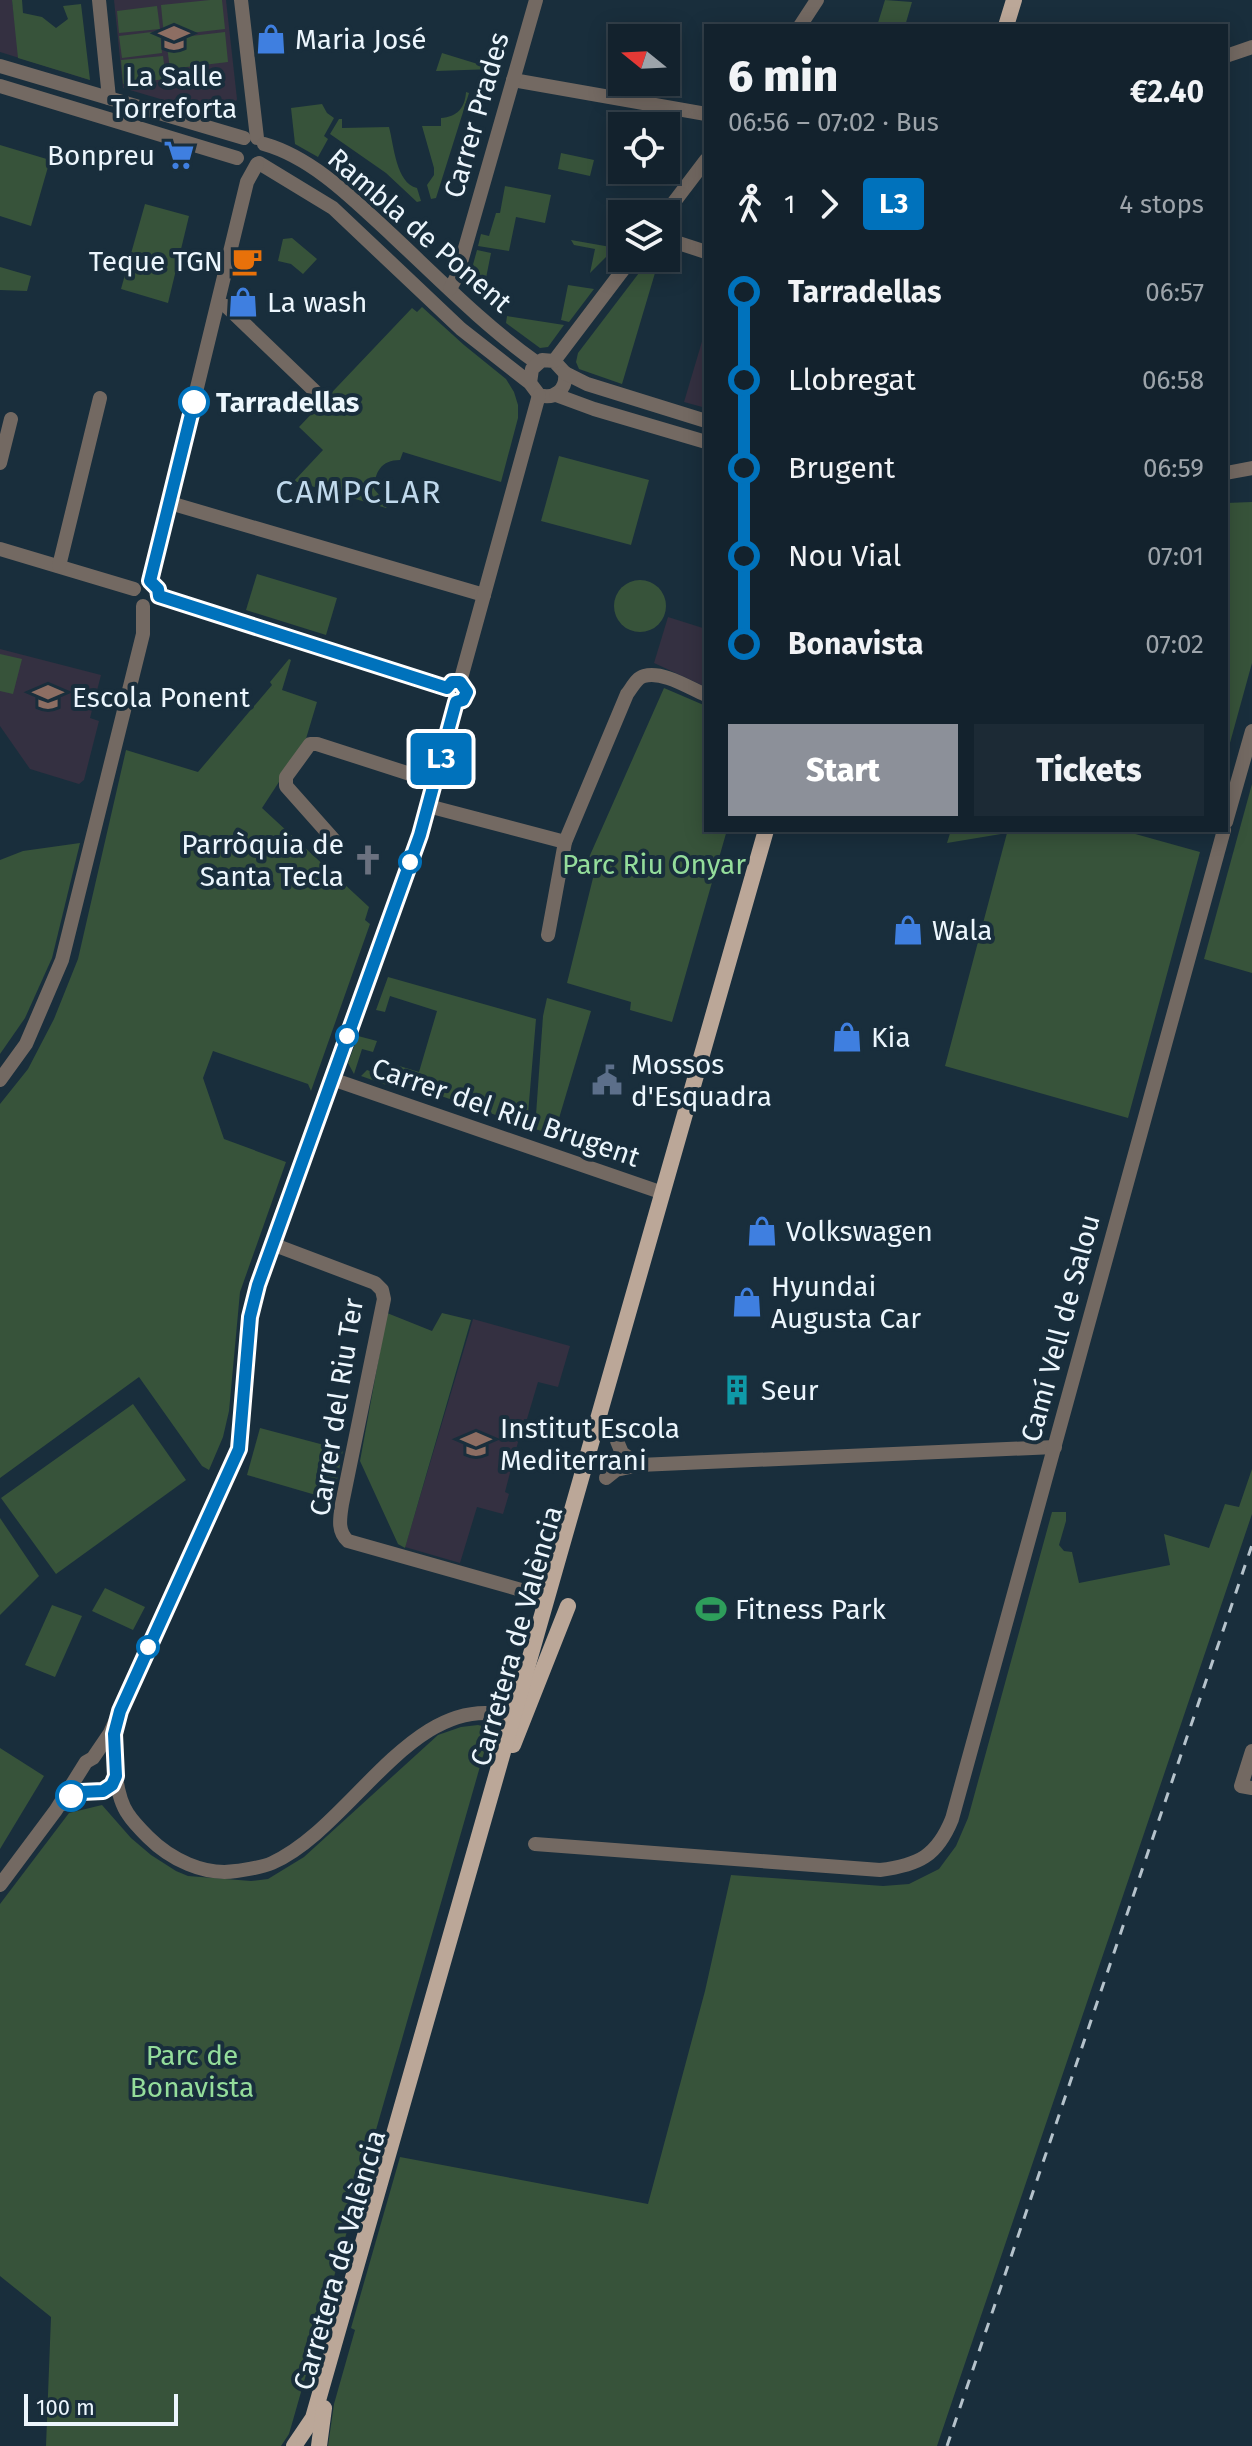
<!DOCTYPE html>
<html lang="en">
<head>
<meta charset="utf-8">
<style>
	body { margin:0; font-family:"Fira Sans",sans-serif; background:#1c2a35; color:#f1f3f6; height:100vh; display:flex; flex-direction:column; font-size:30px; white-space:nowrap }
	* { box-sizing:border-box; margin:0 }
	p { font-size:26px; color:#9da4aa }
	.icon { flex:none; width:44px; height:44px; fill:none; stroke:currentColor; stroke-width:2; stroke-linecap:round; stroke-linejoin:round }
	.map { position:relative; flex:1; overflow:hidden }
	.details { position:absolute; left:704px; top:24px; width:524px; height:808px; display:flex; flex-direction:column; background:#13222d; border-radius:0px; box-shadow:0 4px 20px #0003,0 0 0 2px #323f49 }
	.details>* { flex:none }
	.badge { padding:0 16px; border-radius:6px; font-size:28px; line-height:52px }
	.needle { width:52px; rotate:288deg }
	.fabs { position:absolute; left:608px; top:24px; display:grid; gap:16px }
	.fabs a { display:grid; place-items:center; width:72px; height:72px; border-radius:0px; background:#13222d; box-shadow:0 4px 20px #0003,0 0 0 2px #323f49; font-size:40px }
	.scale { position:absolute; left:24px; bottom:20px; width:154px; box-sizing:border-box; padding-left:8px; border:4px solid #ecf6fd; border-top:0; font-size:22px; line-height:28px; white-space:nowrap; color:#ecf6fd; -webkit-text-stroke:6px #192e3c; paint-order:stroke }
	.map>.badge { position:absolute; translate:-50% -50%; box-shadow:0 0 0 4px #fff }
	.legs { display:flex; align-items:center; gap:12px; height:88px; padding:0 24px; font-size:26px }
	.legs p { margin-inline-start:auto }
	.headline { display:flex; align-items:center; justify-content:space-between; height:136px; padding:0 24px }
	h1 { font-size:44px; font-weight:800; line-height:60px }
	.action { display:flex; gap:16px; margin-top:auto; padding:16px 24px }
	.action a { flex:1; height:92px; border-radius:0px; background:#8c9099; color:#fff; font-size:32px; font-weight:800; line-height:92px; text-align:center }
	.action a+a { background:#1c2a35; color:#f1f3f6 }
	ul { padding:0 24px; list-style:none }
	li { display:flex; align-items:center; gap:28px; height:88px; font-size:30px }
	li i { display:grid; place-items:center; width:12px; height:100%; margin:0 10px; background:currentColor }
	li i::after { content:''; width:20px; height:20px; margin:-10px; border:6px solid; border-radius:50%; background:#13222d }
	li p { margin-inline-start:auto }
	li:first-child i { background:linear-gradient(#0000 50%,currentColor 0) }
	li:last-child i { background:linear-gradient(currentColor 50%,#0000 0) }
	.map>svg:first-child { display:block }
	.education { fill:#343041 }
	.green { fill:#37533a }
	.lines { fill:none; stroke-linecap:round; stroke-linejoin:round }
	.minor { stroke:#736962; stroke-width:14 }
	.major { stroke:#bba798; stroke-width:16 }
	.rail { stroke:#b5c2cb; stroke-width:3; stroke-dasharray:10 10; stroke-linecap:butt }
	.line-1-casing { stroke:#fff; stroke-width:18 }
	.line-1 { stroke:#0072bc; stroke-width:12 }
	.stop-1-dot { fill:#fff; stroke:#0072bc; stroke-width:4 }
	.labels { text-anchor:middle; stroke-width:8; stroke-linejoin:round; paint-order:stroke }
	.poi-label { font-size:28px; fill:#ecf6fd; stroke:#192e3c; text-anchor:start }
	.street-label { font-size:28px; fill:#ecf6fd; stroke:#192e3c }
	.stop-label { font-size:28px; font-weight:bold; fill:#ecf6fd; stroke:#192e3c; text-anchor:start }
	.park-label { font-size:28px; fill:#94dd9b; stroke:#192e3c }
	.quarter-label { font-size:32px; letter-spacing:2px; fill:#c0d9ec; stroke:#192e3c }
</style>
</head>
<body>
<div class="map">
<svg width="1252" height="2446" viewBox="0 0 1252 2446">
	<rect width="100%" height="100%" fill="#192e3c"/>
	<g class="education">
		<polygon points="0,0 12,0 15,24 90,80 0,52"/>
		<polygon points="114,0 226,0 237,99 230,114 218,116 123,88"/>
		<polygon points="706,328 706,408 684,402"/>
		<polygon points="668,617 706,629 706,687 654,663"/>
		<polygon points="0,649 101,675 90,718 99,721 84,780 79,784 30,769 0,726"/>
		<polygon points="473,1319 570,1346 558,1387 538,1382 527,1419 524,1419 505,1492 509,1494 503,1514 477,1507 460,1563 405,1547"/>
	</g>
	<g class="green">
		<polygon points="12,0 22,0 23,13 42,17 56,28 68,19 63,6 81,4 90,80 18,58"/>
		<polygon points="210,0 222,0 225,29 164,36 161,5"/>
		<polygon points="885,0 912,2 905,26 877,26"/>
		<polygon points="157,6 160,29 119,33 117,11"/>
		<polygon points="160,31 162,53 122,58 119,36"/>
		<polygon points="225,32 228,62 170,69 166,39"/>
		<polygon points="442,53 494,69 436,71"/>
		<polygon points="163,56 166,79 123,84 121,60"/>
		<path d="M 466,92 L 469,93 L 436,198 L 431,199 L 427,185 L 434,175 L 434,168 L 422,126 L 441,126 L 441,118 C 457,117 465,108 466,92 Z"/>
		<polygon points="322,104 327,113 334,118 324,136 328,139 318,157 295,144 291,108"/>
		<path d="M 339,119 L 342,119 L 342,128 L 389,127 C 394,146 396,183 417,188 L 421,201 L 417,202 L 386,173 L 330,134 Z"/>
		<polygon points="0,145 50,160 31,226 0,216"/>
		<polygon points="561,153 594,160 590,176 558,169"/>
		<polygon points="505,186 551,195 545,223 516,217 509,251 478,246 481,234 489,236 496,213 500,213"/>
		<polygon points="145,204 189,216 168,303 121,289"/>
		<polygon points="292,238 317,259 303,274 291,264 278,261 283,239"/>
		<polygon points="571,240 622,249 620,256 609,254 590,273 595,249 574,245"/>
		<polygon points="477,250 491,253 483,293 475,292 471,272"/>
		<polygon points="0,267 31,276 27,291 0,290"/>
		<polygon points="642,269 655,273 622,384 579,369 576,362 578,353"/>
		<polygon points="568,285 594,289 569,322 561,320"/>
		<path d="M 422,307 L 464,345 L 506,379 L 514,392 L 518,405 L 518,418 L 501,482 L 403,452 L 400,460 C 381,460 375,472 374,489 L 388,505 L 386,508 L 294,481 L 323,450 L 299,427 L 412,308 L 417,312 Z"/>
		<polygon points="507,316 564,325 548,347 540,348 506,323"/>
		<polygon points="559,456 649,480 631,545 541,521"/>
		<polygon points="1252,502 1252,663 1228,750 1226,749 1226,503"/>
		<polygon points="257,574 337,598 326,635 246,610"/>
		<circle cx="640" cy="606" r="26"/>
		<polygon points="0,654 22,659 13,694 0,691"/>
		<polygon points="289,659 291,660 282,690 317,702 305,742 262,808 369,907 365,920 370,924 311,1091 308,1084 213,1051 203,1078 224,1139 286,1162 240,1292 229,1411 223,1437 209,1470 202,1466 139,1377 0,1478 0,1104 28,1069 54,1019 78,959 126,750 198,772 272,685 270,682"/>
		<polygon points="664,688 706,706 706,830 727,830 672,1022 630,1010 631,1002 567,983 593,878 587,862"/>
		<polygon points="1252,784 1252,973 1204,959"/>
		<polygon points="951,830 1121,830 1200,852 1128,1118 945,1066 1007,833 947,843"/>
		<polygon points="80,843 52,958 25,1018 0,1054 0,860 23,851"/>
		<polygon points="388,977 536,1019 527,1126 398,1081 395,1088 361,1076 367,1070 392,1079 396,1065 419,1072 437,1011 390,996 385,1012 376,1010"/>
		<polygon points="547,998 591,1011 554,1135 535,1129 543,1016"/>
		<polygon points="358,1036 377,1041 373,1052 362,1049 354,1074 348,1063"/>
		<polygon points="387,1313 432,1331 442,1313 471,1320 405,1548 398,1544 360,1461"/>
		<polygon points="133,1404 186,1480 56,1574 1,1498"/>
		<polygon points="260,1428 343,1450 333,1500 247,1475"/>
		<polygon points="1252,1469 1252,1514 937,2446 328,2446 334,2404 355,2330 351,2328 400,2157 648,2204 705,1991 731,1875 883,1886 909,1884 939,1869 956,1846 968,1818 1052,1512 1066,1512 1066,1521 1059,1545 1064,1551 1072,1552 1079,1583 1170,1565 1164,1534 1209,1548 1225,1504 1239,1507"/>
		<polygon points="0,1518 39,1576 0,1615"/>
		<polygon points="105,1588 145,1607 133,1630 92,1611"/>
		<polygon points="52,1605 82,1616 55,1677 25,1665"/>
		<polygon points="478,1725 491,1728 289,2434 281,2446 46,2446 51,2317 0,2276 0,1904 69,1813 102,1805 131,1838 151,1855 176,1871 188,1876 251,1881 268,1879 304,1857 438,1735 461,1727"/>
		<polygon points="0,1748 44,1776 0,1849"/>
	</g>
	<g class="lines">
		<g class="minor">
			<polyline points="99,0 109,98"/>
			<polyline points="241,0 257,138"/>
			<polyline points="800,26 817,0"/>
			<polyline points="1226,56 1252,47"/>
			<polyline points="0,66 244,138"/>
			<polyline points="513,80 706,114"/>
			<polyline points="0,86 237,158"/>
			<path d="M 264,144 C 314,158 356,202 393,236 C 440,280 485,326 537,363"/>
			<path d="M 259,163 L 333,208 L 461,329 L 530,383 L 539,395 C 555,400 567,389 565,373 L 554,361 L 542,360 L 532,369 L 530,383"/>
			<polyline points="665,214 706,160"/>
			<polyline points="666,239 706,252"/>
			<polyline points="450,289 457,276 536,0"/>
			<polyline points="218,304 226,306 322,398"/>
			<polyline points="554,361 632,258"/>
			<polyline points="565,373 587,384 706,421"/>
			<polyline points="556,395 594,409 706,442"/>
			<polyline points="0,463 11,419"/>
			<polyline points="1226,473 1252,468"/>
			<polyline points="170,503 484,595"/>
			<polyline points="0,549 134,589"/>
			<polyline points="59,566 100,398"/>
			<polyline points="150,581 247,182 257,164"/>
			<polyline points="159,596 447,688"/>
			<polyline points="460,682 539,395"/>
			<polyline points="428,806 565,842"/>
			<polyline points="1226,822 1252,731"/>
			<polyline points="334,840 286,786 286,777 310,744 317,744 435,782"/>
			<path d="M 548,935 L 565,842 L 627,694 C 632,688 636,678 644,676 C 664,671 689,688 706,695"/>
			<polyline points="332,1079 663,1193"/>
			<polyline points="0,1080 26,1044 62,960 143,634 143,606"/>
			<path d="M 272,1244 L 375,1283 L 382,1290 L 384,1299 L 342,1504 C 340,1518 337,1531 348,1541 L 546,1597"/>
			<polyline points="639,1465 1055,1447"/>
			<polyline points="606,1478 616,1470 639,1465 622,1453 617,1441"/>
			<path d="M 115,1730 C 112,1752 115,1796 128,1814 C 133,1822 141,1830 148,1837 C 170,1859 204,1876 236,1871 C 248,1869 261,1868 272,1863 C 353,1827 414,1687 512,1717"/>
			<polyline points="1252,1751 1241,1786 1252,1788"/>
			<polyline points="63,1804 81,1792 108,1789 116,1776"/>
			<path d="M 535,1844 L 880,1870 C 919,1865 937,1856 952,1819 L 1224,830"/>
			<polyline points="0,1885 56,1810 86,1762 93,1758 110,1733 239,1449 250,1317 258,1285 420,835 456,702"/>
		</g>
		<g class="major">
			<polyline points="1006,26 1014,0"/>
			<polyline points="513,1745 568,1606"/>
			<polyline points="294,2446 313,2418 766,830"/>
			<polyline points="319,2446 324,2408"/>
		</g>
		<polyline class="rail" points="947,2446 1252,1545"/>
	</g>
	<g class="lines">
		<g class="line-1-casing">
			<polyline id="line-1" points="71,1796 81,1792 103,1791 112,1785 116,1776 114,1734 120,1711 239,1449 250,1317 258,1285 420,835 456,702 463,700 467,692 460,682 452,682 447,688 159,596 158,589 150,581 194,402"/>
		</g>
		<use href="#line-1" class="line-1"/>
	</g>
	<defs>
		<g id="school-bare" transform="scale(2.4)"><path d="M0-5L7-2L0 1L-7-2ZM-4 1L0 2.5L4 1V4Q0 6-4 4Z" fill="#8d6e63" stroke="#192e3c" stroke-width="2.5" paint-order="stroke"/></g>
		<g id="shop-bare" transform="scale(2.4)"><path d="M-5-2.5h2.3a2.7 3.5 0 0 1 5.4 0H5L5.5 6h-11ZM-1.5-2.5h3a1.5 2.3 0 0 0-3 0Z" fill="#3f7fe0" stroke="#192e3c" stroke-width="2.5" paint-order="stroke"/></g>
		<g id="supermarket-bare" transform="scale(2.4)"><path d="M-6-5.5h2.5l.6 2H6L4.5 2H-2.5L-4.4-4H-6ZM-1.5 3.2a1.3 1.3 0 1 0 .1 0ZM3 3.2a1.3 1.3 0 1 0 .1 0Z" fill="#3f7fe0" stroke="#192e3c" stroke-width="2.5" paint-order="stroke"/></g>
		<g id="cafe-bare" transform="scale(2.4)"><path d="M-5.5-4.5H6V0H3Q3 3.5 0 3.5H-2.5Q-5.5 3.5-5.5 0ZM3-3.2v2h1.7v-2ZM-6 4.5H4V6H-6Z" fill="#e8710a" stroke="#192e3c" stroke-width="2.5" paint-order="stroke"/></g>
		<g id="church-bare" transform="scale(2.4)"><path d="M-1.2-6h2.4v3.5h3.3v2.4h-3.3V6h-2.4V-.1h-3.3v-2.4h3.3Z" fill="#6b7280" stroke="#192e3c" stroke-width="2.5" paint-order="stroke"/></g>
		<g id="civic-bare" transform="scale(2.4)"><path d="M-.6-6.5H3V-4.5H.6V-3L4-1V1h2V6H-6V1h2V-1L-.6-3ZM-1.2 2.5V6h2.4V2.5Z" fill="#5c6f8a" stroke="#192e3c" stroke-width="2.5" paint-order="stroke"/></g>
		<g id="building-bare" transform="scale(2.4)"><path d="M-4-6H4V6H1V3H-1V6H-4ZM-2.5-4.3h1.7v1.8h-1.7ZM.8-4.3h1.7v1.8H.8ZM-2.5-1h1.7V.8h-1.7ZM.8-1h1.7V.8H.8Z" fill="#0f9aa8" stroke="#192e3c" stroke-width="2.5" paint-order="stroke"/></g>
		<g id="stadium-bare" transform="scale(2.4)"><path d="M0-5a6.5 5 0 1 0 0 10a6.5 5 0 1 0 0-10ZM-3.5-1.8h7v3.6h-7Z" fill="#2e9e5b" stroke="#192e3c" stroke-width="2.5" paint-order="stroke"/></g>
	</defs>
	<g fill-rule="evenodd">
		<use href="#school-bare" x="174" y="38"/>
		<use href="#shop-bare" x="271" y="39"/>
		<use href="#supermarket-bare" x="179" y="155"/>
		<use href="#cafe-bare" x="247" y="261"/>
		<use href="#shop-bare" x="243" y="302"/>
		<use href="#school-bare" x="48" y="697"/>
		<use href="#church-bare" x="368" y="860"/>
		<use href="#shop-bare" x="908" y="930"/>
		<use href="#shop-bare" x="847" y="1037"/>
		<use href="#civic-bare" x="607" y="1080"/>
		<use href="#shop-bare" x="762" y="1231"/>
		<use href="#shop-bare" x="747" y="1302"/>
		<use href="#building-bare" x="737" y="1390"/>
		<use href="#school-bare" x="476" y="1444"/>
		<use href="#stadium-bare" x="711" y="1609"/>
	</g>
	<g class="stop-1-dot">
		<circle cx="194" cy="402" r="14"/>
		<circle cx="410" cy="862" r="10"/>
		<circle cx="347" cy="1036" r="10"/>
		<circle cx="148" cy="1647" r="10"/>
		<circle cx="71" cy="1796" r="14"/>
	</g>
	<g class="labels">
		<g class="poi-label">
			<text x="295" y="49">Maria José</text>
			<text x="174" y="86" text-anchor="middle">La Salle<tspan x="174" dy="32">Torreforta</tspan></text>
			<text x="155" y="165" text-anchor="end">Bonpreu</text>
			<text x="223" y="271" text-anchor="end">Teque TGN</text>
			<text x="267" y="312">La wash</text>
			<text x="72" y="707">Escola Ponent</text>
			<text x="344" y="854" text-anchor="end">Parròquia de<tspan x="344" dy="32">Santa Tecla</tspan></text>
			<text x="932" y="940">Wala</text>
			<text x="871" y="1047">Kia</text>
			<text x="631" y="1074">Mossos<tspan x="631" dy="32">d'Esquadra</tspan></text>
			<text x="786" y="1241">Volkswagen</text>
			<text x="771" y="1296">Hyundai<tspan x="771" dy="32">Augusta Car</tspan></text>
			<text x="761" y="1400">Seur</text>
			<text x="500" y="1438">Institut Escola<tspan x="500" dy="32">Mediterrani</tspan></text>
			<text x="735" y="1619">Fitness Park</text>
		</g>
		<g class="street-label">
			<text transform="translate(476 115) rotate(-74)" y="10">Carrer Prades</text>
			<text transform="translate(420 230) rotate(41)" y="10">Rambla de Ponent</text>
			<text transform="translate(506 1112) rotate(19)" y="10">Carrer del Riu Brugent</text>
			<text transform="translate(1060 1328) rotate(-75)" y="10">Camí Vell de Salou</text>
			<text transform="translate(336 1407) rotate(-81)" y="10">Carrer del Riu Ter</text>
			<text transform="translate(516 1636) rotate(-74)" y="10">Carretera de València</text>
			<text transform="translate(339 2260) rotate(-74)" y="10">Carretera de València</text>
		</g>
		<g class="stop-label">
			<text x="216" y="412">Tarradellas</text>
		</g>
		<g class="park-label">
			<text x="654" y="874">Parc Riu Onyar</text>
			<text x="192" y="2065">Parc de<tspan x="192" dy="32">Bonavista</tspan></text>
		</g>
		<g class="quarter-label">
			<text x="359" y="503">CAMPCLAR</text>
		</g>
	</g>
</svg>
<div class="fabs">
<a><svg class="needle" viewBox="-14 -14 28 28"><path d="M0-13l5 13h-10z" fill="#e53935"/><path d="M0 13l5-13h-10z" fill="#9da4aa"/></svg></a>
<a><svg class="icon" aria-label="locate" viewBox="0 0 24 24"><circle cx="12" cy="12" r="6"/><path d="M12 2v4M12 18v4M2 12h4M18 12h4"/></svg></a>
<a><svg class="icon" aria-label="layers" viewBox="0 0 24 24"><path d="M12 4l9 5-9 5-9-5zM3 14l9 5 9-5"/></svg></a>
</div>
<div class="scale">100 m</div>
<b class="badge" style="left:441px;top:759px;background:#0072bc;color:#fff">L3</b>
<section class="details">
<div class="headline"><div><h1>6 min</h1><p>06:56 – 07:02 · Bus</p></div><b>€2.40</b></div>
<div class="legs"><svg class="icon" aria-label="walk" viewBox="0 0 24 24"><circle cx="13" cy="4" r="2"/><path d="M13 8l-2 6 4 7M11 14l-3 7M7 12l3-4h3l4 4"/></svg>1<svg class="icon" aria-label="forward" viewBox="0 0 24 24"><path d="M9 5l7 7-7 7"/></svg><b class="badge" style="background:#0072bc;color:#fff">L3</b><p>4 stops</p></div>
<ul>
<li><i style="color:#0072bc"></i><b>Tarradellas</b><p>06:57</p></li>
<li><i style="color:#0072bc"></i><span>Llobregat</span><p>06:58</p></li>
<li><i style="color:#0072bc"></i><span>Brugent</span><p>06:59</p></li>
<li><i style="color:#0072bc"></i><span>Nou Vial</span><p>07:01</p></li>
<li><i style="color:#0072bc"></i><b>Bonavista</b><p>07:02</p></li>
</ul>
<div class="action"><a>Start</a><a>Tickets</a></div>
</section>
</div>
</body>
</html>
